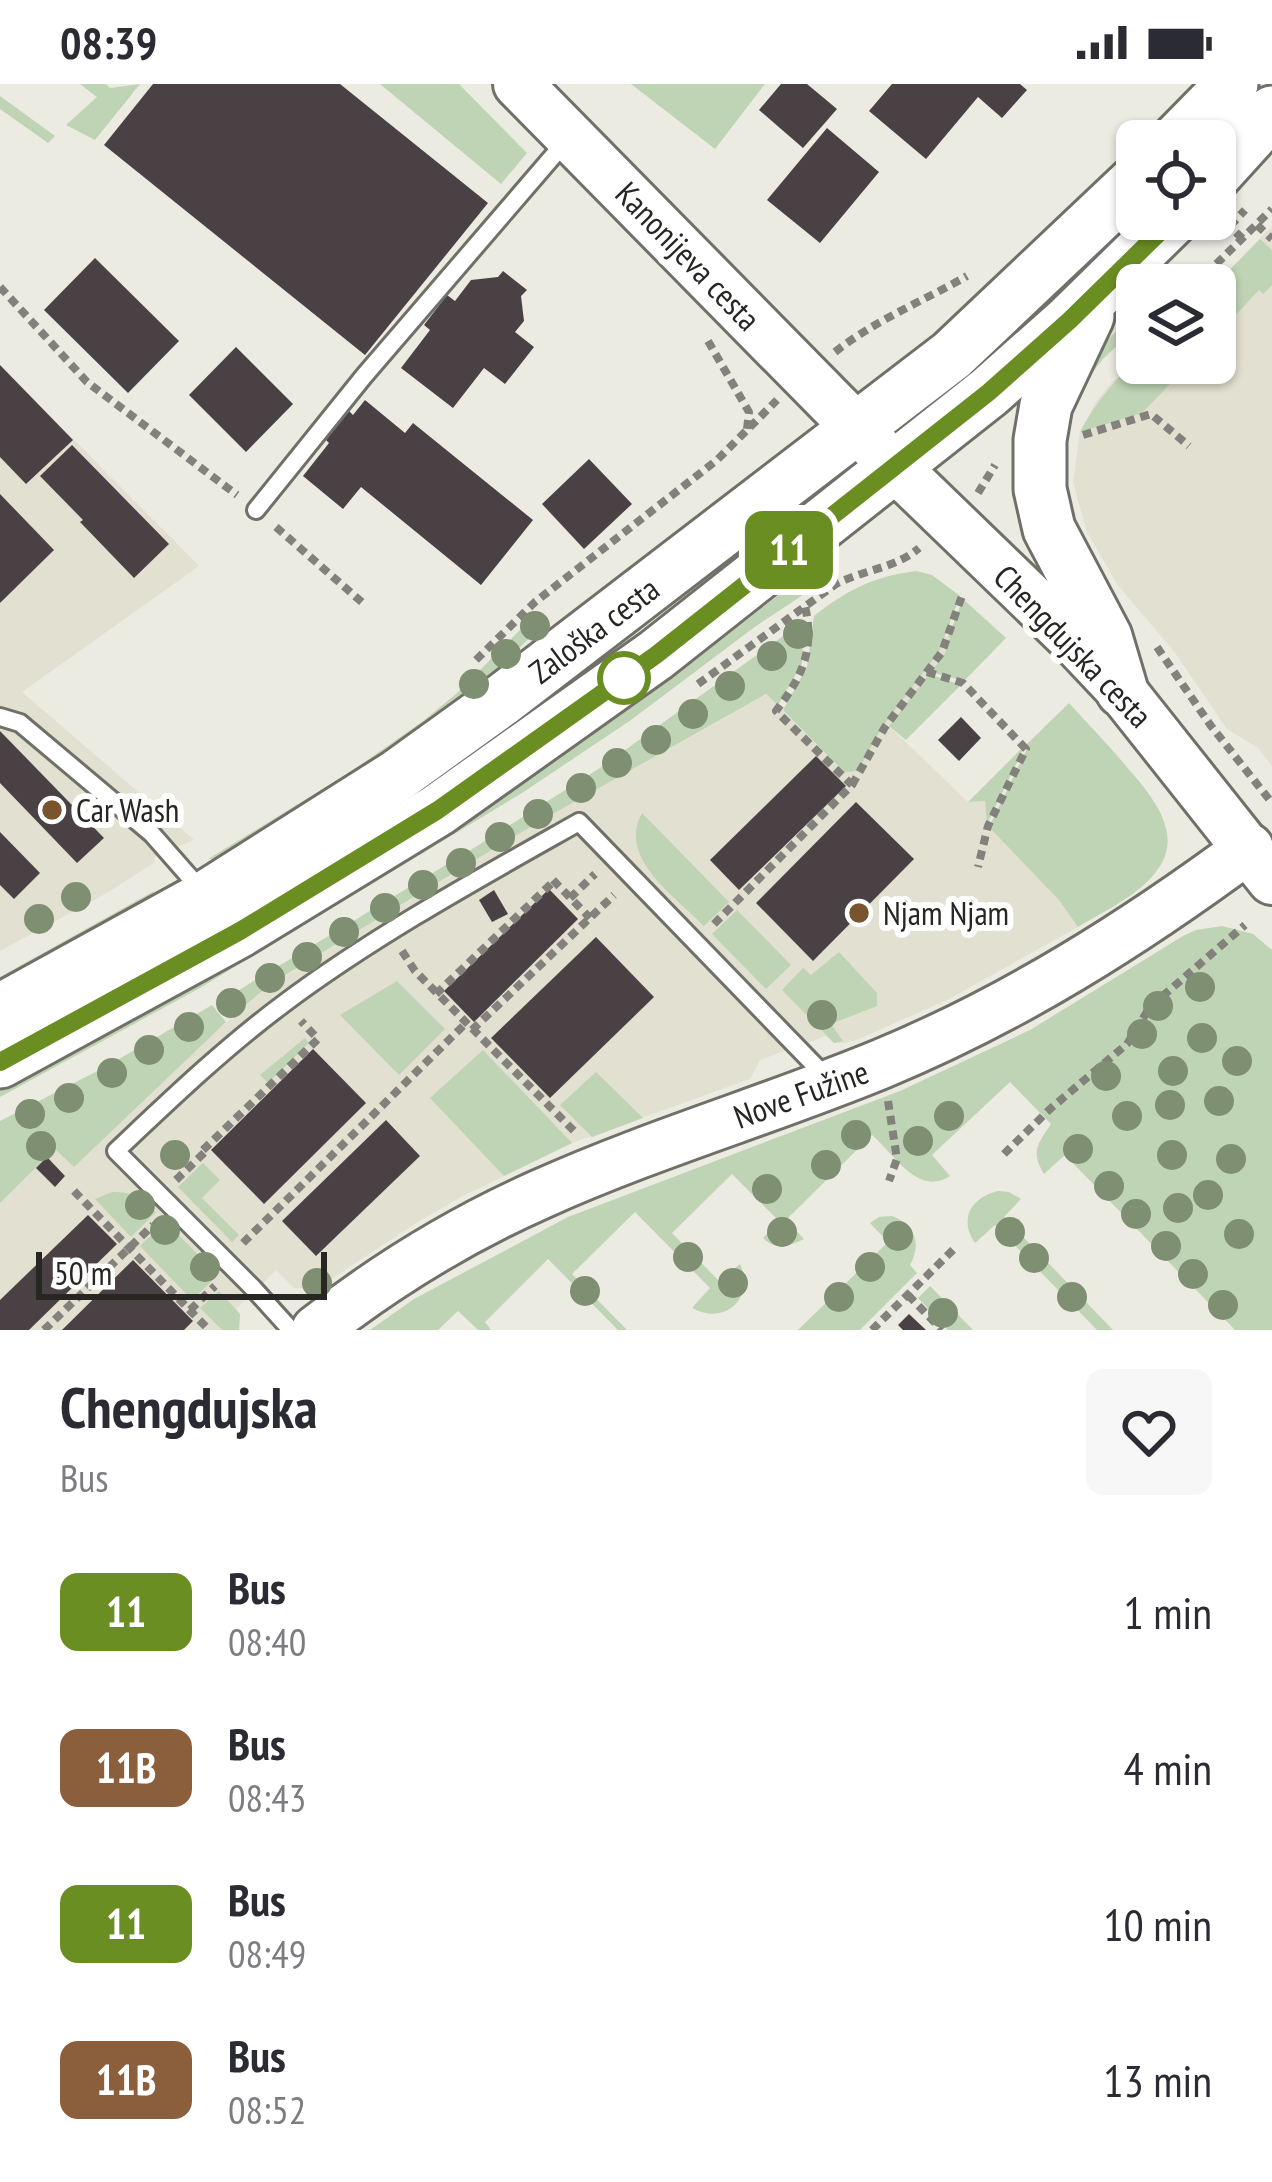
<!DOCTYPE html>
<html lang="en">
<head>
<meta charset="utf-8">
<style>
	body { margin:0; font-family:"PT Sans Narrow",sans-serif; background:#f7f7f7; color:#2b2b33; height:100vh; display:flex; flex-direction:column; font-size:45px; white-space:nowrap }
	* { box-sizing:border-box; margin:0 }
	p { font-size:39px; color:#7c7c81 }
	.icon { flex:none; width:66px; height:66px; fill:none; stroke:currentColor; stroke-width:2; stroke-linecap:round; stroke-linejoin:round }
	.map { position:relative; height:1246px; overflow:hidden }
	.details { display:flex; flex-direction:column; background:#fff; flex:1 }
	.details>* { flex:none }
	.badge { padding:0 24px; border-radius:18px; font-size:42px; line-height:78px }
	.fabs { position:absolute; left:1116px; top:36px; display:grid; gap:24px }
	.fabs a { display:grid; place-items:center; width:120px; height:120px; border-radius:18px; background:#fff; box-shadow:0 3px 9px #0004; font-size:60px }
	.scale { position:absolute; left:36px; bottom:30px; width:291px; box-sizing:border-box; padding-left:12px; border:6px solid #272623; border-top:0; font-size:33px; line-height:42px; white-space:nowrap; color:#272623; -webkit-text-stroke:9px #fff; paint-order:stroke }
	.map>.badge { position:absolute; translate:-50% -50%; box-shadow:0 0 0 6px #fff }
	.round { display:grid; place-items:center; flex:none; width:126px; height:126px; border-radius:18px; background:#f7f7f7 }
	.head { display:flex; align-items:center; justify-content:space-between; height:204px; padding:0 60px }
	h1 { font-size:57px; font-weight:600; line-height:90px }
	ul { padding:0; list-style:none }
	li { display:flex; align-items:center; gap:36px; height:156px; padding:0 60px }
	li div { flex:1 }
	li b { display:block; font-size:45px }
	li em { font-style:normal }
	li .badge { min-width:132px; font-weight:700; text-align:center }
	.status { display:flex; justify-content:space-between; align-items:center; height:84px; padding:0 60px; background:#fff; direction:ltr }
	.status svg { height:33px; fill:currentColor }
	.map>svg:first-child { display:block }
	.built { fill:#e2e0d0 }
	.green { fill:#bfd4b4 }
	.building { fill:#494144 }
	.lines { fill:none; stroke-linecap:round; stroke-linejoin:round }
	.lane-casing { stroke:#717068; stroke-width:22 }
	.secondary-casing { stroke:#717068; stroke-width:54 }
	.primary-casing { stroke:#717068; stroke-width:57 }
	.path { stroke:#82817b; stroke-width:8; stroke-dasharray:9 6; stroke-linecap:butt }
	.lane { stroke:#fff; stroke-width:16 }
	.secondary { stroke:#fff; stroke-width:48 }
	.primary { stroke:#fff; stroke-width:51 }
	.tree { fill:#7f8f71 }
	.line-casing { stroke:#fff; stroke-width:27 }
	.line { stroke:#6b8e23; stroke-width:18 }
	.stop-dot { fill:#fff; stroke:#6b8e23; stroke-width:6 }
	.poi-dot { fill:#79542e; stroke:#fff; stroke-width:4.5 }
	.labels { text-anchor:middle; stroke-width:12; stroke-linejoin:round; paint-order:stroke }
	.street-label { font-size:33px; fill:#272623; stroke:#fff }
	.poi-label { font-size:33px; fill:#272623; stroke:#fff; text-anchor:start }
</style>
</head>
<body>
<div class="status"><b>08:39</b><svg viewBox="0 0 49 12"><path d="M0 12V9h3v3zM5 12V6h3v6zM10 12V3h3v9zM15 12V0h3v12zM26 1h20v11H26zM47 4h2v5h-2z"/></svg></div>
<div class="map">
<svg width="1272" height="1246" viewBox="0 0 1272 1246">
	<rect width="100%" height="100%" fill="#ecebe2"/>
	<g class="built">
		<polygon points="1272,142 1272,682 1258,664 1227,645 1176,570 1117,500 1087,448 1073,398 1080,348 1096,318 1110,300 1137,275 1137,279 1215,279 1215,201"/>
		<polygon points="0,281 199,482 22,608 194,756 154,773 155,778 107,809 0,867"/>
		<polygon points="945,553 951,553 945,569 889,642 968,718 985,717 987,740 1060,816 1078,843 947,916 859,955 845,959 834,959 826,952 760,976 750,995 572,1059 461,1113 416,1139 318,1204 294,1204 276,1186 236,1225 240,1230 239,1246 0,1246 0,1119 56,1065 73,1082 207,955 272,899 544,735 767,610 843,688 795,632 939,568"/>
	</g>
	<g class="green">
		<polygon points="80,0 106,0 110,4 140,0 95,56 66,41 97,13"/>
		<polygon points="380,0 459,0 527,69 501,100"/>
		<polygon points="631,0 765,0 715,65"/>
		<polygon points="0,12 55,52 48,59 0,25"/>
		<polygon points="1260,155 1272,166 1272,201 1263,210 1259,206 1215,253 1215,201"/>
		<polygon points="1137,227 1137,242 1103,275 1079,305 1089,274"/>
		<path d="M 1137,275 L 1137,279 L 1190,279 L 1142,329 L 1080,348 C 1096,318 1113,298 1137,275 Z"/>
		<path d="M 916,487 L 932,491 L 960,512 L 939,568 L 882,643 L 858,687 L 844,688 L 783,626 L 807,583 L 814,532 C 849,505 872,493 916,487 Z"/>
		<polygon points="800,494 812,505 756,542 631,636 522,709 200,904 0,1013 0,1000 290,838 569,666 690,580"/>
		<polygon points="963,515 1006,554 964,597 931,588 945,569 950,554 948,553"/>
		<polygon points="538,528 547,537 449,632 233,773 208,775 352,687 423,637 456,610"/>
		<polygon points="804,537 802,580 778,621 766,610 544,735 427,805 272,899 229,935 216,920 477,762 603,682"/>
		<polygon points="929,590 961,601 906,656 889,642"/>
		<path d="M 1069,619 C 1088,640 1108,660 1126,682 C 1151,711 1187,751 1155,789 C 1136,813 1104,827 1078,843 L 1059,816 L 989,743 L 1027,665 L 1026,661 Z"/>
		<polygon points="1022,664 1023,666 987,740 985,717 968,718"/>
		<path d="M 642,729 L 729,818 L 704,842 C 675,812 617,774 642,729 Z"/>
		<polygon points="154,807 149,818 0,904 0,893"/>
		<polygon points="737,826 791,881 766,905 712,850"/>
		<path d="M 1222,842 L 1253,850 L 1272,866 L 1272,1246 L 1235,1246 L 1065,1071 L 1044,1090 C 1030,1067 1038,1060 1051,1040 L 1010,998 L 932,1071 L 950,1092 C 918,1113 894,1070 872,1051 L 786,1136 L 804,1155 C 789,1162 776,1167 763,1154 L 779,1137 L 732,1090 L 672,1149 L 719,1197 L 740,1180 C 755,1215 725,1242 692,1224 L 710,1204 L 635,1128 L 572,1190 L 627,1246 L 618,1246 L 548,1175 L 485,1238 L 491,1246 L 478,1246 L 458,1227 L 438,1246 L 370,1246 L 414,1215 L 568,1133 L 900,1007 L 1030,946 L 1183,852 L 1196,846 Z"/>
		<polygon points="839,868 877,909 877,922 831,940 843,957 834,959 782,906 803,884 811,891"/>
		<polygon points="397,897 445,945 399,991 340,931"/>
		<polygon points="212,921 226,938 74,1083 55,1065 0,1119 0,1037 107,982"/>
		<polygon points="305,954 309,959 268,999 260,991"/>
		<polygon points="483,966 572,1059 504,1092 430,1014"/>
		<polygon points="596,988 643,1034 592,1053 560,1021"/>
		<polygon points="203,1079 220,1096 202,1114 239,1151 232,1158 178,1103"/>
		<path d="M 999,1107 L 1009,1108 L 1021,1115 L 1004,1133 L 1113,1246 L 1097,1246 L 995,1141 L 975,1159 C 958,1135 972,1112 999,1107 Z"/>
		<path d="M 112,1108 C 132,1108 142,1113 156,1128 L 131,1153 L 95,1115 Z"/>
		<path d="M 892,1132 C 915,1140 922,1160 910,1181 L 917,1189 L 860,1246 L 798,1246 L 888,1158 L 870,1139 L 879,1133 Z"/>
		<polygon points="165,1137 218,1191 192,1216 140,1162"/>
		<polygon points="930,1202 973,1246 948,1246 918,1214"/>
		<polygon points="219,1207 240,1230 239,1246 222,1246 200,1224"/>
	</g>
	<g class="building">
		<polygon points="153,0 340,0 488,119 365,271 104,61"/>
		<polygon points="781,0 807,0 837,25 803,64 759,26"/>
		<polygon points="892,0 1020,0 1027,6 1002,34 978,13 926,75 869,27"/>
		<polygon points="827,44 879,88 820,159 767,116"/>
		<polygon points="95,174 179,257 128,309 44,226"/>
		<polygon points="503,187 527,206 521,212 524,237 515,248 534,263 505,300 484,284 453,324 401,284 430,246 424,241 447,211 455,217 471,196 498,193"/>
		<polygon points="236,263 293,320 246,368 189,311"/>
		<polygon points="0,281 73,356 26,400 0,373"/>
		<polygon points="365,316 405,349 413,339 533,436 481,501 361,403 343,425 303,392 329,359 325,355 349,327 353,331"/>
		<polygon points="72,361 169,460 134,494 80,438 83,436 40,392"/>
		<polygon points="589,375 632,420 584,465 542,420"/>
		<polygon points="0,410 54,466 0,519"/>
		<polygon points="961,633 981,654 959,677 938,656"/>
		<polygon points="0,647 104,754 77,779 0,699"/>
		<polygon points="816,672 846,702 739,806 710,776"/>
		<polygon points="856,718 914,775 813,877 756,819"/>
		<polygon points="0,748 40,789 14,815 0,801"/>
		<polygon points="549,805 578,835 474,938 444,907"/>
		<polygon points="494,806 508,830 492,838 479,816"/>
		<polygon points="596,853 654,913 550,1014 491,954"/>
		<polygon points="313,965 366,1019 264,1120 211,1066"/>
		<polygon points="386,1036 420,1072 316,1172 282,1137"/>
		<polygon points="47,1073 65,1092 55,1103 36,1084"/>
		<polygon points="88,1131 117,1160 29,1246 0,1246 0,1216"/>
		<polygon points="133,1176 193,1237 184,1246 62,1246"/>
		<polygon points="909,1230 926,1246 903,1246 898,1241"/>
	</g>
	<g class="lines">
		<g class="lane-casing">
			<g id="lane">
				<polyline points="256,426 364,292 566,57"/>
				<polyline points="0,633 20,639 152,750 202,807"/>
				<path d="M 291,1246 L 253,1204 L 116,1067 C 169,1017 223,965 282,921 C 374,852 478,795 579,738 L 827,994"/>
			</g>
		</g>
		<g class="secondary-casing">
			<g id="secondary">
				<polyline points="518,0 895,383 1072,554 1122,607 1272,796"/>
				<path d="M 316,1246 C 385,1192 462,1145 541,1110 C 652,1060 769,1026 881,980 C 1014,925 1134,849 1249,764"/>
			</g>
		</g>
		<g class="primary-casing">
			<g id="primary">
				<polyline points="1176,57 1232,0"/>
				<polyline points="1215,91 1272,28"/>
				<polyline points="1088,232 1046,321 1040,356 1040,405 1049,445 1106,553 1122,607"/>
				<polyline points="0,926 207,812 398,691 502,616 952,271 1137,96"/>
				<polyline points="0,978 240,847 438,726 656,571 989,308 1070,236 1173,135"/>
			</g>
		</g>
		<g class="path">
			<polyline points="1225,138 1243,155"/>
			<polyline points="1257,141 1272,155"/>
			<polyline points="1230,142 1245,126"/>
			<polyline points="1195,201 1272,125"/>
			<polyline points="0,203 87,298 237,411"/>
			<polyline points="708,257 749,328 747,345"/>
			<path d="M 835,268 C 874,237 923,217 967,192"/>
			<polyline points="1121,272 1137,256"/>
			<polyline points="1083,351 1151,330 1189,362"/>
			<polyline points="978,409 995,381"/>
			<polyline points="276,443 364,520"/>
			<polyline points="1157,563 1211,642 1272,719"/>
			<polyline points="476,576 535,518 717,376 777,316"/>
			<polyline points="927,588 963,599 1026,665 988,742 978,783"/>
			<path d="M 698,600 L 836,500 C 863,486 896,484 919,464"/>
			<polyline points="852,701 885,643 942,568 963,509"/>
			<polyline points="553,796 590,834"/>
			<polyline points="570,814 595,790"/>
			<path d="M 714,840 L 852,701 L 776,627 C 802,593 815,566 805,522"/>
			<polyline points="402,867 415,887 578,1051"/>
			<polyline points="436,910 554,797"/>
			<polyline points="472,946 614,811"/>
			<polyline points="888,1017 897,1075 889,1097"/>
			<polyline points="203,1066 318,955 301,937"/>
			<polyline points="1004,1070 1050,1025 1127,960 1150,923 1245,841"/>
			<polyline points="176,1096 205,1068"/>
			<polyline points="74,1107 209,1246"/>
			<polyline points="243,1159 466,939"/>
			<polyline points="908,1211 942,1246"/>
			<polyline points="190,1226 215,1202"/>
			<polyline points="44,1246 153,1141"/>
			<polyline points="872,1246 954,1165"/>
		</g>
		<use href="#lane" class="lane"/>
		<use href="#secondary" class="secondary"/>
		<use href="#primary" class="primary"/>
	</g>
	<g class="tree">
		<circle cx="535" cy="542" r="15"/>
		<circle cx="798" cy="550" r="15"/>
		<circle cx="506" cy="570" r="15"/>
		<circle cx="772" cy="572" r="15"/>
		<circle cx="474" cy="600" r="15"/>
		<circle cx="730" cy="602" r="15"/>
		<circle cx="693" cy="630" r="15"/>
		<circle cx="656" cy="656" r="15"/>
		<circle cx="617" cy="679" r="15"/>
		<circle cx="581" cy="704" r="15"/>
		<circle cx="538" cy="730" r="15"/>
		<circle cx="500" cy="753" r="15"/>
		<circle cx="461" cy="779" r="15"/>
		<circle cx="423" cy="801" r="15"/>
		<circle cx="76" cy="813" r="15"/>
		<circle cx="385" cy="824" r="15"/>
		<circle cx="39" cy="835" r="15"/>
		<circle cx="344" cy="848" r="15"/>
		<circle cx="307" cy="873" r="15"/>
		<circle cx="270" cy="894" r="15"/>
		<circle cx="1200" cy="903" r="15"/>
		<circle cx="231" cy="919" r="15"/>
		<circle cx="1158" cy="922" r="15"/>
		<circle cx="822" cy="931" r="15"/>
		<circle cx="189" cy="943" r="15"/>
		<circle cx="1142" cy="950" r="15"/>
		<circle cx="1202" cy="954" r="15"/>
		<circle cx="149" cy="966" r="15"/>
		<circle cx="1237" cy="977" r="15"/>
		<circle cx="1173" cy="987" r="15"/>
		<circle cx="112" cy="989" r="15"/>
		<circle cx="1106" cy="992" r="15"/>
		<circle cx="69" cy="1014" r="15"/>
		<circle cx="1219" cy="1017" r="15"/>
		<circle cx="1170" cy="1021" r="15"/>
		<circle cx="30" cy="1030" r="15"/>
		<circle cx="949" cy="1032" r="15"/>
		<circle cx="1127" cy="1032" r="15"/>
		<circle cx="856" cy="1051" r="15"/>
		<circle cx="918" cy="1057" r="15"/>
		<circle cx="41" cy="1062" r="15"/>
		<circle cx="1078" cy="1065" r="15"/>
		<circle cx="175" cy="1071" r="15"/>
		<circle cx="1172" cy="1071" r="15"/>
		<circle cx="1231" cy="1075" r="15"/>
		<circle cx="826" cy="1081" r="15"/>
		<circle cx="1109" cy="1102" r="15"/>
		<circle cx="767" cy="1105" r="15"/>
		<circle cx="1208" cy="1111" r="15"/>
		<circle cx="140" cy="1121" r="15"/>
		<circle cx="1178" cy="1124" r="15"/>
		<circle cx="1136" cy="1130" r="15"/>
		<circle cx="165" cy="1146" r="15"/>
		<circle cx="782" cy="1148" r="15"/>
		<circle cx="1010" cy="1148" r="15"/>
		<circle cx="1239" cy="1150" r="15"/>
		<circle cx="898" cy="1152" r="15"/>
		<circle cx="1166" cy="1162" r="15"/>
		<circle cx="688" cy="1173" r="15"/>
		<circle cx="1034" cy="1174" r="15"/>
		<circle cx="205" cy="1183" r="15"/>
		<circle cx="870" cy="1183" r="15"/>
		<circle cx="1193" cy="1190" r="15"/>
		<circle cx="317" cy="1199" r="15"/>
		<circle cx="733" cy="1199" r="15"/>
		<circle cx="585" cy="1207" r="15"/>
		<circle cx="839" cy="1213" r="15"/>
		<circle cx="1072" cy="1213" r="15"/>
		<circle cx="1223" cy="1221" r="15"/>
		<circle cx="943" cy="1229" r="15"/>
	</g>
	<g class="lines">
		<g class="line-casing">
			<polyline id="line" points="0,978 240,847 438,726 656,571 989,308 1070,236 1173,135"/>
		</g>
		<use href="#line" class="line"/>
	</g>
	<circle class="stop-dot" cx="624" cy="594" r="24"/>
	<g class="poi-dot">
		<circle cx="52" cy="726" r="12"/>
		<circle cx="859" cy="829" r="12"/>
	</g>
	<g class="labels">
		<g class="street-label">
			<text transform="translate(688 172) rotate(46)" y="12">Kanonijeva cesta</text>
			<text transform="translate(594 546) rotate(-37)" y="12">Zaloška cesta</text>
			<text transform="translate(1073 562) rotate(46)" y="12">Chengdujska cesta</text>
			<text transform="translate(801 1010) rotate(-20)" y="12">Nove Fužine</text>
		</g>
		<g class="poi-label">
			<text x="76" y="738">Car Wash</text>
			<text x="883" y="841">Njam Njam</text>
		</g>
	</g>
</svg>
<div class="fabs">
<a><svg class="icon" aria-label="locate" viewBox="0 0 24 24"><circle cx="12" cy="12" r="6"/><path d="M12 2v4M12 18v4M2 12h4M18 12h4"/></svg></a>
<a><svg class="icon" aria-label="layers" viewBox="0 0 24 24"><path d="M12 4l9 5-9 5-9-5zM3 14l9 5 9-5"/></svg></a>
</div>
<div class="scale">50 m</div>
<b class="badge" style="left:789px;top:466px;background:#6b8e23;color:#fff">11</b>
</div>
<section class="details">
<div class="head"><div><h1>Chengdujska</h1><p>Bus</p></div><a class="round"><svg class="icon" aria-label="heart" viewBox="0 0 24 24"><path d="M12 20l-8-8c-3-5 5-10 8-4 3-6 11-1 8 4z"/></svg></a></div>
<ul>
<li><span class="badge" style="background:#6b8e23;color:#fff">11</span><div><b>Bus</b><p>08:40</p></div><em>1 min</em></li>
<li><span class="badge" style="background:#8b5e3c;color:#fff">11B</span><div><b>Bus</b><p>08:43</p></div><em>4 min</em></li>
<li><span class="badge" style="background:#6b8e23;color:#fff">11</span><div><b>Bus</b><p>08:49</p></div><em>10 min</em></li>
<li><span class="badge" style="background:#8b5e3c;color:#fff">11B</span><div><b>Bus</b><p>08:52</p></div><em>13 min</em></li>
</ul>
</section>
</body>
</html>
